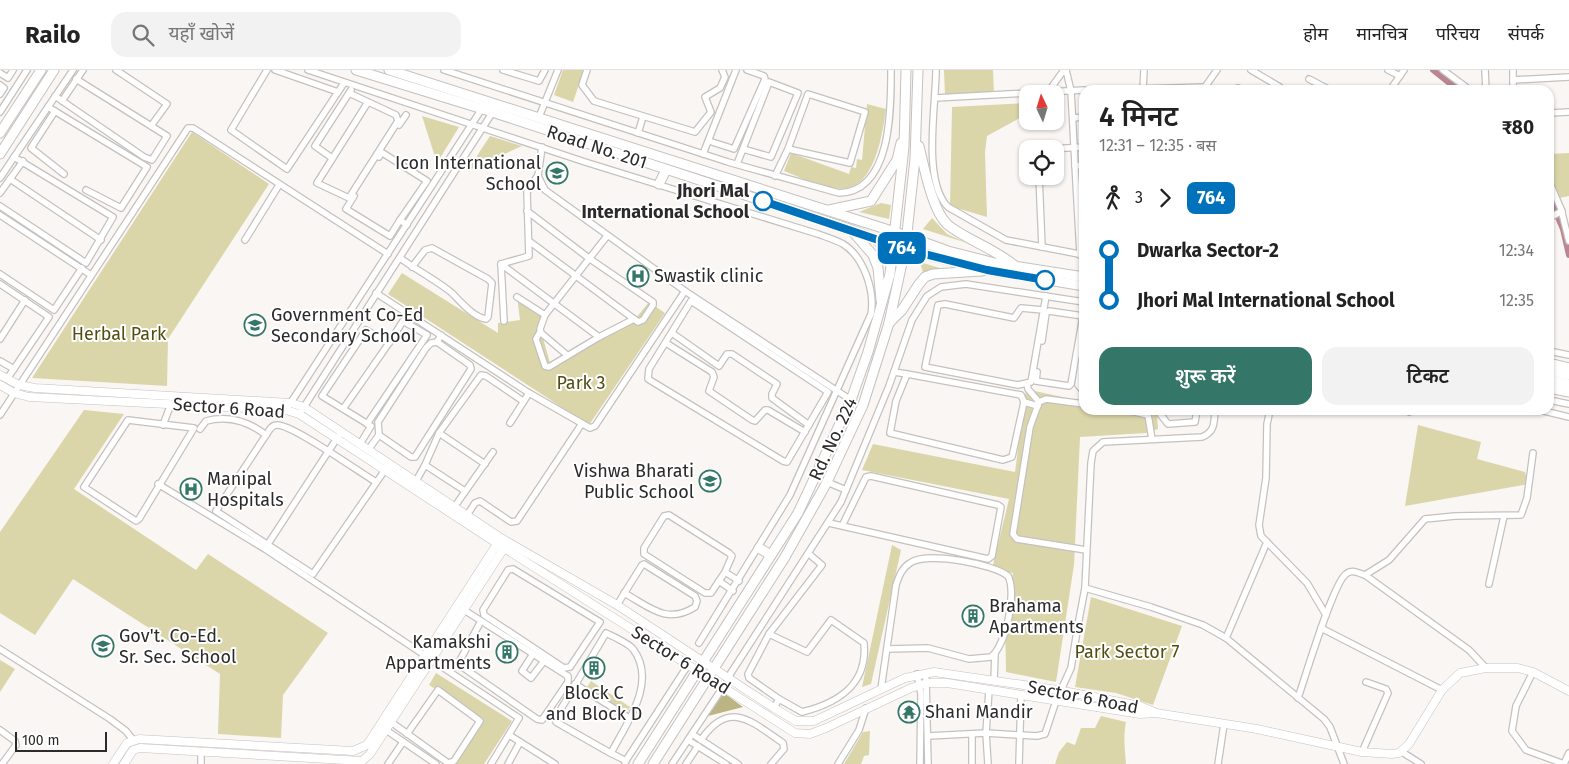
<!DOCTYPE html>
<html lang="hi">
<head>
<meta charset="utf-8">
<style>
	body { margin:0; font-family:"Fira Sans","Noto Sans Devanagari",sans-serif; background:#f2f2f2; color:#222; height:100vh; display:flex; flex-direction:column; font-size:19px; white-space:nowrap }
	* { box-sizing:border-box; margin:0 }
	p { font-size:16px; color:#767676 }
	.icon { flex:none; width:28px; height:28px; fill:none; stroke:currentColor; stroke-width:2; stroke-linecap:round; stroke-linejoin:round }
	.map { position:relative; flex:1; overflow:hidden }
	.side { position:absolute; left:1079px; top:15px; width:475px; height:330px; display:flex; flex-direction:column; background:#fff; border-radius:15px; box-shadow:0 1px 4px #0004 }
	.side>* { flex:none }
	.badge { padding:0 10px; border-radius:8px; font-size:18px; line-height:32px }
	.needle { width:32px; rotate:356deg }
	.fabs { position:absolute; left:1019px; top:15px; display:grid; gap:10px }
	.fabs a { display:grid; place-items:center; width:45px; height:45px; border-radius:10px; background:#fff; box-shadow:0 1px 4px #0004; font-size:25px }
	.scale { position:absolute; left:15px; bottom:12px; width:92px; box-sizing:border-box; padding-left:5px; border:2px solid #2c2a2a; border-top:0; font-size:14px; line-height:18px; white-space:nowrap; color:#2c2a2a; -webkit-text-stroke:4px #fff; paint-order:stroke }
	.map>.badge { position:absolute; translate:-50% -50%; box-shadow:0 0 0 2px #fff }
	.legs { display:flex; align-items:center; gap:8px; height:55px; padding:0 20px; font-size:16px }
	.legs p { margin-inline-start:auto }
	.headline { display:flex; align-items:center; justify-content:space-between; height:85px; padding:0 20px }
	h1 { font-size:28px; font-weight:600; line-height:38px }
	.action { display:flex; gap:10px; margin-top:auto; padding:10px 20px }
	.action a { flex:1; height:58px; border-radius:15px; background:#347769; color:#fff; font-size:20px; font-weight:600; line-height:58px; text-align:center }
	.action a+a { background:#f2f2f2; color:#222 }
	ul { padding:0 20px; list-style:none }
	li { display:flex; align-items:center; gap:18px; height:50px; font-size:19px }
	li i { display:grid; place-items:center; width:8px; height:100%; margin:0 6px; background:currentColor }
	li i::after { content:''; width:12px; height:12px; margin:-6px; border:4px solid; border-radius:50%; background:#fff }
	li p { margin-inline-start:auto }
	li:first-child i { background:linear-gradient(#0000 50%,currentColor 0) }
	li:last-child i { background:linear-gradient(currentColor 50%,#0000 0) }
	header { display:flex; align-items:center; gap:30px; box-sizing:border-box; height:70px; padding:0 25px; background:#fff; border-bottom:1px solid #e0e0e0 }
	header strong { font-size:24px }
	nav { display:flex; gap:28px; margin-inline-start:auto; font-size:18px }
	.search { width:350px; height:45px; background:#f2f2f2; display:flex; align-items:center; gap:12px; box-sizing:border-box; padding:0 18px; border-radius:15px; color:#767676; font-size:19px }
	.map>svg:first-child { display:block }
	.green { fill:#dad6a9 }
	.forest { fill:#bab582 }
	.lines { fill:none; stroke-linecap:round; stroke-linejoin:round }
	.canal { stroke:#bb8694; stroke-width:6 }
	.minor-casing { stroke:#c5c1bf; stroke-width:8 }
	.tertiary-casing { stroke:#c5c1bf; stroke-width:9 }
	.secondary-casing { stroke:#c5c1bf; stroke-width:11 }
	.primary-casing { stroke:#c5c1bf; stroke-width:11 }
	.minor { stroke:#fff; stroke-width:5.5 }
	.tertiary { stroke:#fff; stroke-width:8 }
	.secondary { stroke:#fff; stroke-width:9 }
	.primary { stroke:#fff; stroke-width:9 }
	.line-1-casing { stroke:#fff; stroke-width:11 }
	.line-1 { stroke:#0072bc; stroke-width:8 }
	.stop-1-dot { fill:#fff; stroke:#0072bc; stroke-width:2.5 }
	.labels { text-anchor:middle; stroke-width:4; stroke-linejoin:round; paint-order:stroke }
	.street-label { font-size:18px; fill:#2c2a2a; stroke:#fff }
	.poi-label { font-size:18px; fill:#2c2a2a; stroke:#fff; text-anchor:start }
	.stop-label { font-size:18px; font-weight:bold; fill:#2c2a2a; stroke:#fff; text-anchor:end }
	.park-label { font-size:18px; fill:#544d11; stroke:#fff }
</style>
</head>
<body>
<header>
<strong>Railo</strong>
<div class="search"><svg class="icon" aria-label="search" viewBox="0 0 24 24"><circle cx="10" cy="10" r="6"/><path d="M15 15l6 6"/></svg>यहाँ खोजें</div>
<nav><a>होम</a><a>मानचित्र</a><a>परिचय</a><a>संपर्क</a></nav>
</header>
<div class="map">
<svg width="1569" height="694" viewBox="0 0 1569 694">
	<rect width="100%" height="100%" fill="#faf6f4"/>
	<g class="green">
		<polygon points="563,0 584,0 573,32 554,25"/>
		<polygon points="944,0 993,0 994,24 945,25"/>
		<polygon points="1027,33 1027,44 987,66 985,82 987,147 950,136 952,37"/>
		<path d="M 867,34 L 886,39 C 883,61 876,109 851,117 C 831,124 803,108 784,101 L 791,83 L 849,104 L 851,97 L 856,98 L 857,89 L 862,90 Z"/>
		<polygon points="422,46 459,57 437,93"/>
		<polygon points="192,62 269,114 168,269 167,316 32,308"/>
		<polygon points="490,66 522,76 467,101"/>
		<polygon points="1569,83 1569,126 1559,128 1549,104 1549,84"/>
		<polygon points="881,133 891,135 889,149 859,142"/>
		<polygon points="932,148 947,164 967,173 923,159"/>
		<polygon points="873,173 887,179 885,193"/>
		<polygon points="920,192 943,199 923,203"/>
		<polygon points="402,203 498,263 498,253 520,250 517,226 543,246 542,265 551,296 636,248 649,232 665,243 589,355 388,224"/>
		<polygon points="1026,319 1084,332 1084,340 1133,340 1157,344 1158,359 1146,363 1080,367 1074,495 1056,612 1006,602 1005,547 1013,503 992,499 1009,429 862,400 873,374 1015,402"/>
		<polygon points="84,340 124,344 74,419 196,500 208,484 328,563 283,625 281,668 218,664 220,604 73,509 35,565 0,543 0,462"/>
		<polygon points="1418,355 1481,372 1477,389 1525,402 1529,414 1405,436"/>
		<polygon points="892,475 901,480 871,614 862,617"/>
		<polygon points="1091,527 1182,556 1153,635 1116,623 1075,617"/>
		<polygon points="0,590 15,599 0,622"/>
		<polygon points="436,603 512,651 484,694 455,694 483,650 429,615"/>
		<polygon points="591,611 630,637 623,648 583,623"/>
		<path d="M 1101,646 L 1126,652 C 1123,667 1125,679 1126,694 L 1055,694 L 1059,682 L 1067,672 L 1075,675 L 1081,658 L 1095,658 Z"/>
		<polygon points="870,661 869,685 864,686 861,694 844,694 863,662"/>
	</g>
	<polygon class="forest" points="724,623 743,637 708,646"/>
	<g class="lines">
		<g class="canal">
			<polyline points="1433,0 1458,20"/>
			<polyline points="1549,126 1563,159 1569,185"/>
		</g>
		<g class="minor-casing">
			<g id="minor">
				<polyline points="116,0 167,34 151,56"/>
				<polyline points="267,0 231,60 287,99 344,13"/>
				<polyline points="275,0 338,22"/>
				<path d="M 308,0 L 585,92 L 818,164 C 826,167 836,170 843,174 C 864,187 875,221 871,244 L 790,425 L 699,573"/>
				<path d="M 444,0 L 728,92 L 839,123 C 892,122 891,38 891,0"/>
				<polyline points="503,0 539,11 545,0"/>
				<polyline points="587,0 582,15 594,31 695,62 711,42 705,27 720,18 725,7 722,0"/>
				<path d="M 936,0 C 936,35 922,111 948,137 L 1006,170 L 1084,185"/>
				<polyline points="1066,0 1071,21 1080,185"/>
				<polyline points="1251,0 1280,17 1280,20"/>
				<polyline points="1388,0 1400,6"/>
				<polyline points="1443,0 1470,20"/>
				<polyline points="1485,0 1486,20"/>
				<polyline points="1513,0 1513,20"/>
				<polyline points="0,3 8,8 13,0"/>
				<polyline points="1309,9 1330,20"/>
				<polyline points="1513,10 1569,7"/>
				<polyline points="0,15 4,18 0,24"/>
				<polyline points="1205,17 1217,0"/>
				<polyline points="1238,18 1238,20"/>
				<polyline points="1103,20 1205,17 1205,20"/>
				<polyline points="1143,20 1144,0"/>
				<polyline points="1390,20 1404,0"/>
				<polyline points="1048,22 1064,0"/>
				<polyline points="349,23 396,45 398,51 349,128 317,113 368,32"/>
				<polyline points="55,26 144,87 152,90 167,66 76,9"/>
				<polyline points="935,28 1084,20"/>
				<polyline points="62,31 83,0"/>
				<polyline points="48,37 147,97 121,138 86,120"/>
				<polyline points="55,41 31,78 64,104"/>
				<polyline points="0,42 27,0"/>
				<polyline points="1549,43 1569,42"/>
				<polyline points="539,47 558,0"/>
				<polyline points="1073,48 1084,47"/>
				<polyline points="399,55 406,45"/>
				<polyline points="638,63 643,47"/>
				<polyline points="709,71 734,79 765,9 764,6 747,0"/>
				<polyline points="542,77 538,106 545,120 685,221 851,330"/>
				<polyline points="1050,79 1084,77"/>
				<polyline points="703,84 736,0"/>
				<polyline points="379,87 381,82 427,111 400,150 407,155"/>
				<polyline points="332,88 315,76 351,20"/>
				<polyline points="737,94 769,12 798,23 771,87 743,79"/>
				<polyline points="1075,96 1084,95"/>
				<polyline points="775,106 788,79 808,24 865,42 850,93 788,79"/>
				<polyline points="1039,106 1042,177"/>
				<polyline points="0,108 73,0"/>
				<polyline points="10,109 101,170"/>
				<polyline points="1549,111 1561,139 1569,171"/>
				<polyline points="0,123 23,91"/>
				<polyline points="354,126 346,139 390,166 400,150"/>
				<polyline points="0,136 86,193 113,147 14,87"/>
				<polyline points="527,141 590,189 653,232 653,235 643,250 638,252 634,249"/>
				<polyline points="0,145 91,205"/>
				<polyline points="1549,148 1562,141"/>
				<polyline points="245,170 279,115"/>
				<polyline points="529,171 634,249 599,267 549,297 545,296 536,269 540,262"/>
				<path d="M 400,188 C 415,199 439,212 452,223 C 461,232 473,247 486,249 L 488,247 L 492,213 L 488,209 L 432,178 L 425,180 L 412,197"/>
				<polyline points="501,194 599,267"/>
				<polyline points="0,204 54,240 82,198"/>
				<polyline points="0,214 49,247 7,309"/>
				<polyline points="376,223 529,323 590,358 595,356 685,221"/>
				<polyline points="517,227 545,245"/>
				<polygon points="691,231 828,322 787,392 783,391 648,309 649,299"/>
				<polyline points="1043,240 1021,238 1014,248 945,234 938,235 925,297 1018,315 1031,312 1046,226"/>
				<polyline points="504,251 501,194 529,186 527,122 538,105"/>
				<polyline points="672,263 719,296 727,284 732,284 777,314 772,324 772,328 809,355"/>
				<polyline points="0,269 25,230"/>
				<polyline points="1042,271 1046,243 1049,241 1083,246"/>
				<polyline points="666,273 712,302 714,307 709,321 752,350 755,351 765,340 768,340 805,362"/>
				<polyline points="1084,274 1078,315 1084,322"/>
				<polyline points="1549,281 1569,285"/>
				<polyline points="567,285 541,263 540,259 545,245 607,166"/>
				<polyline points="0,291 14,299"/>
				<polyline points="894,302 907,304 1021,325 1024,332 1012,387 1003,390 890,363 896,331 907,304"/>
				<polyline points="1037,302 1036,311 1069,316 1071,314 1084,241"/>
				<polyline points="1027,314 1028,319 1039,332"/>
				<polyline points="1549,330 1569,334"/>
				<polyline points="1024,332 1038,336"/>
				<polyline points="1084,334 1046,329 1039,332 1030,357 1013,464 1017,469 1086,480"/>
				<polyline points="343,339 389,273 366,260 322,326 371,356 360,374"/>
				<polyline points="286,340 483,37"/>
				<polyline points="302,340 494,40"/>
				<polyline points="1126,340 1148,345 1152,369"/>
				<polyline points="1157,340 1168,354 1195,352 1197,340"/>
				<polyline points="1270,340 1267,354 1266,408 1259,455 1261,466 1307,513 1326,545"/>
				<polyline points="1540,340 1569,347"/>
				<polyline points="1409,342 1410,340"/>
				<polyline points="0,345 188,58 193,58 388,184"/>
				<polygon points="128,350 194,358 139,449 136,451 84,417"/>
				<polyline points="510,353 529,323"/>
				<polyline points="367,354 427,265 403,251 389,273"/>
				<polyline points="163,355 171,334"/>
				<path d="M 200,359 L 206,351 C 228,345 248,351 266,365"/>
				<polyline points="379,365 378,352 426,278 431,273 437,272"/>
				<polyline points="368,380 379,365 411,387 415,387 471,299 470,295 437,272 441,265"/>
				<polyline points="485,394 439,363 481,305 486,306 523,331"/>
				<polyline points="425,395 439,363"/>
				<polyline points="416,411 425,395 465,421"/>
				<path d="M 376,412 C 359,402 292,354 277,355 C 271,355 269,361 266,365 L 216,441 L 313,504 L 387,397"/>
				<polyline points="827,412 846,420"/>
				<polyline points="158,414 265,479 519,648 491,694"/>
				<polyline points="455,436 493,382"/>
				<polyline points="467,445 475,433 480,431 511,452 517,451 581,355"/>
				<polyline points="829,453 988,489 992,486 1001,437 998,435 871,406 866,407 842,456"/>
				<polyline points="268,474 341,362"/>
				<polygon points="513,499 600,552 570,597 564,598 484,545 483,540 508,500"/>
				<polyline points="725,502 732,486 729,483 669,445 664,446 644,478 644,484 705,523 711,523 725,502 739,511"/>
				<polyline points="1365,505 1389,490 1425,449 1455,446 1521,445 1527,428 1533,383"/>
				<polyline points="719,511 733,521"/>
				<polyline points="1489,514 1504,446"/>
				<polyline points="1085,518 1151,537 1203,555 1226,568 1324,649 1330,657 1344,694"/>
				<path d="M 617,535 L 642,495 L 644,494 L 695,526 L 697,531 L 695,537 C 666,555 650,537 624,523"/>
				<polyline points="464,540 566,605 568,606 568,612 542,650 537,649 458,594 481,551"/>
				<polyline points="1321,558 1442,620"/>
				<path d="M 769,564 L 807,582 L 831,550 L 864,573 C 868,615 838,633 802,642 L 779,629"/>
				<polyline points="1226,568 1267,472"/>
				<polyline points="0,579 110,649 126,661 133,670"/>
				<polyline points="533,584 522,601 531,608 544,591"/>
				<polyline points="1533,602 1516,636 1512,661 1526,680 1564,694"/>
				<polyline points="917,604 921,624 920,694"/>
				<polyline points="727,609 841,432 889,316 912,250 927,226 941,217 966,214 1084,232"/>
				<polyline points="926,609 928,694"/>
				<polyline points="994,611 995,584"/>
				<polyline points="575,614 629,648"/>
				<path d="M 881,619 L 896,515 C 899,506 902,498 910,493 C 927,481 993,494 1008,506 C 1017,522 1006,576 991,587 L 969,589 L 928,578 L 888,579"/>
				<path d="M 1298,628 C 1305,608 1333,513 1346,504 C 1352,499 1358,503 1365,505 L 1469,580 L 1486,598"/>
				<polyline points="774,638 779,629 749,608 748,604 769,564 822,495 809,484"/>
				<polyline points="391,652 448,693 454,691 480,651 438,620 407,664"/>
				<polyline points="0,660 15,671 16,675 2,694"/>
				<polyline points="386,660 436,694"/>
				<polyline points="692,664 738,694"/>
				<polyline points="972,664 972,694"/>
				<polyline points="509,665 555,694"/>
				<path d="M 928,666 L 986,663 L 1037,666 L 1045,664 L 1056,631 L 1071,598 L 1078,555 L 1085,518 L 1091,393 L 1093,381 L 1103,372 L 1202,367 C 1215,362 1214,353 1215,340"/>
				<polyline points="688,670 726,694"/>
				<path d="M 701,670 C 729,629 751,651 783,673 L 784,679 L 771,694"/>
				<polyline points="1362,682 1388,623 1386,619 1366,612"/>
				<polyline points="1402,682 1421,694"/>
				<path d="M 611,683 C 626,654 658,612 633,579 C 628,573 614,567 606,563 L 555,649 L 556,652 L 605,680 C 612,684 619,687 626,691"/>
				<polyline points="625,692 688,595"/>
				<polyline points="201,694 201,682"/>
				<polyline points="388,694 403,672"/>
				<polyline points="508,694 520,672"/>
				<polyline points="672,694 723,617"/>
				<polyline points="686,694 698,676"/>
				<polyline points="838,694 859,660 866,638"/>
				<polyline points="988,694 986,663 989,620"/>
				<polyline points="1019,694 1021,625"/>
				<polyline points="1218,694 1224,654"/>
				<polyline points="1564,694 1569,683"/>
			</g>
		</g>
		<g class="tertiary-casing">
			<g id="tertiary">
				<polyline points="0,305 19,315 35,318 291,333 304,337 501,468 617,535 774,638 796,651 814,651 905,608 934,602 1058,620 1140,636 1154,642"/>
				<polyline points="0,315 14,323 29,327 286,340 299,344 504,478 795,663 810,664 826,658 911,618 927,613 947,613 1140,644 1156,643 1257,659 1362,682 1392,684 1399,683 1409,674 1442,620 1460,603 1486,598 1518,598 1533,602 1569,621"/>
				<polyline points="113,694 127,673 139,669 353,681 367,675 499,471"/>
				<polyline points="124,694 133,680 140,678 362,691 370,684 506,475"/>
			</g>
		</g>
		<g class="secondary-casing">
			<g id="secondary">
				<polyline points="356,0 489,41 852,160 893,176 890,204 868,282 851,330 798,443 638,694"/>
				<polyline points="389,0 895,162"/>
				<polyline points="0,63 41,0"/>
				<polyline points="0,84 54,0"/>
				<polyline points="659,114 666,100"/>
				<polyline points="829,140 871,131 897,90 901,73"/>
				<polyline points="853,162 873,185 878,198 881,230"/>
				<polyline points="759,478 771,485"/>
				<polyline points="653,694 785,487 826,414 863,335 889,253 905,179"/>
			</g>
		</g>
		<g class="primary-casing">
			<g id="primary">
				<polyline points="906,0 904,77 893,176 987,200 1084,216"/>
				<path d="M 919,76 C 924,96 932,141 948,155 C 967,170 993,178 1014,195"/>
				<polyline points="895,162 948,181 995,193 1084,207"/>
				<polyline points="906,172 915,89 918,0"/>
				<polyline points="889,253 902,240 919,214 925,207 933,204 982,201"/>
				<polyline points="1549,293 1569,298"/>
				<polyline points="1549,301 1569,305"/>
				<polyline points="1549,310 1569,314"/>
				<polyline points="1549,318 1569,322"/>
			</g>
		</g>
		<use href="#minor" class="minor"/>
		<use href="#tertiary" class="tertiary"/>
		<use href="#secondary" class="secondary"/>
		<use href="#primary" class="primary"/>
	</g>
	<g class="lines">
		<g class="line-1-casing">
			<polyline id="line-1" points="763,131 905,179 987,200 1045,210"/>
		</g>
		<use href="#line-1" class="line-1"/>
	</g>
	<defs>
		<g id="school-ring" transform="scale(1.125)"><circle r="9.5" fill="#fff" stroke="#347769" stroke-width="1.5"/><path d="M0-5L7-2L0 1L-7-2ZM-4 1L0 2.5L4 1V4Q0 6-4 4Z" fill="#347769"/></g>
		<g id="hospital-ring" transform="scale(1.125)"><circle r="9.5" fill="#fff" stroke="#347769" stroke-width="1.5"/><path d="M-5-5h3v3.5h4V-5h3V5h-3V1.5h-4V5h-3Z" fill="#347769"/></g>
		<g id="building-ring" transform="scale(1.125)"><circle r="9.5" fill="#fff" stroke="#347769" stroke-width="1.5"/><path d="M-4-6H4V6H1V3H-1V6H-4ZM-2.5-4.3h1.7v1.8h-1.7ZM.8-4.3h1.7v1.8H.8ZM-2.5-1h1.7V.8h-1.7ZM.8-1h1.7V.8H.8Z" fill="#347769"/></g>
		<g id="temple-ring" transform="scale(1.125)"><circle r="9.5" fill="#fff" stroke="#347769" stroke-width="1.5"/><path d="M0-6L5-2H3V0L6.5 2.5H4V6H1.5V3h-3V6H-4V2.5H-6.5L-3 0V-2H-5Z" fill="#347769"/></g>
	</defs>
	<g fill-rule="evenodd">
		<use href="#school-ring" x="557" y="103"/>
		<use href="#hospital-ring" x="638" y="206"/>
		<use href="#school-ring" x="255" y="255"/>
		<use href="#school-ring" x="710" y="411"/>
		<use href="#hospital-ring" x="191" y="419"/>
		<use href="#building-ring" x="973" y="546"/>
		<use href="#school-ring" x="103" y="576"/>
		<use href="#building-ring" x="507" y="582"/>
		<use href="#building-ring" x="594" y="598"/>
		<use href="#temple-ring" x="909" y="642"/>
	</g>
	<g class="stop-1-dot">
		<circle cx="763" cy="131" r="9"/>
		<circle cx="1045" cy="210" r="9"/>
	</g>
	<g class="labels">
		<g class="street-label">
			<text transform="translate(597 77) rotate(18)" y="6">Road No. 201</text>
			<text transform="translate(229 338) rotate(4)" y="6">Sector 6 Road</text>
			<text transform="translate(833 369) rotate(-65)" y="6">Rd. No. 224</text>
			<text transform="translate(681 590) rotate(32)" y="6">Sector 6 Road</text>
			<text transform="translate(1083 627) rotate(11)" y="6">Sector 6 Road</text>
		</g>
		<g class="poi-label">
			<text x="541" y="99" text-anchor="end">Icon International<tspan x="541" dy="21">School</tspan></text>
			<text x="654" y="212">Swastik clinic</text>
			<text x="271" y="251">Government Co-Ed<tspan x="271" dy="21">Secondary School</tspan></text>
			<text x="694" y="407" text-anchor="end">Vishwa Bharati<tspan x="694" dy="21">Public School</tspan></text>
			<text x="207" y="415">Manipal<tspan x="207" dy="21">Hospitals</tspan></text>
			<text x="989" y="542">Brahama<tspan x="989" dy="21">Apartments</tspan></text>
			<text x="119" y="572">Gov't. Co-Ed.<tspan x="119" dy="21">Sr. Sec. School</tspan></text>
			<text x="491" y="578" text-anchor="end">Kamakshi<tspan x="491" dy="21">Appartments</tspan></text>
			<text x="594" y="629" text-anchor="middle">Block C<tspan x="594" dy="21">and Block D</tspan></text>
			<text x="925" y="648">Shani Mandir</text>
		</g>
		<g class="stop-label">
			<text x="749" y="127">Jhori Mal<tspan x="749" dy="21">International School</tspan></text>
		</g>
		<g class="park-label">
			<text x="119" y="270">Herbal Park</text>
			<text x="581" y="319">Park 3</text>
			<text x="1127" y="588">Park Sector 7</text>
		</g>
	</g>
</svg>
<div class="fabs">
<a><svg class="needle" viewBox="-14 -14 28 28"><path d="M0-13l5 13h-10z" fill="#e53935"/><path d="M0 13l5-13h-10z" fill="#767676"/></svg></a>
<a><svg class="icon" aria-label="locate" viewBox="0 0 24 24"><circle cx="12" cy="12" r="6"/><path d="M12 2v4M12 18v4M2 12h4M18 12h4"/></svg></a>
</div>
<div class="scale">100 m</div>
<b class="badge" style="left:902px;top:178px;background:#0072bc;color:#fff">764</b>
<section class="side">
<div class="headline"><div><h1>4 मिनट</h1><p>12:31 – 12:35 · बस</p></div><b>₹80</b></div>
<div class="legs"><svg class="icon" aria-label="walk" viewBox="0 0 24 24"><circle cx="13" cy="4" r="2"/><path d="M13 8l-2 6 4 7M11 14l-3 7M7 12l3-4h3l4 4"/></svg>3<svg class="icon" aria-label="forward" viewBox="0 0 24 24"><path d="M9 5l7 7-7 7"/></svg><b class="badge" style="background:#0072bc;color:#fff">764</b></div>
<ul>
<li><i style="color:#0072bc"></i><b>Dwarka Sector-2</b><p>12:34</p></li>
<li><i style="color:#0072bc"></i><b>Jhori Mal International School</b><p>12:35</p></li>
</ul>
<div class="action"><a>शुरू करें</a><a>टिकट</a></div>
</section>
</div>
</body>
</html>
